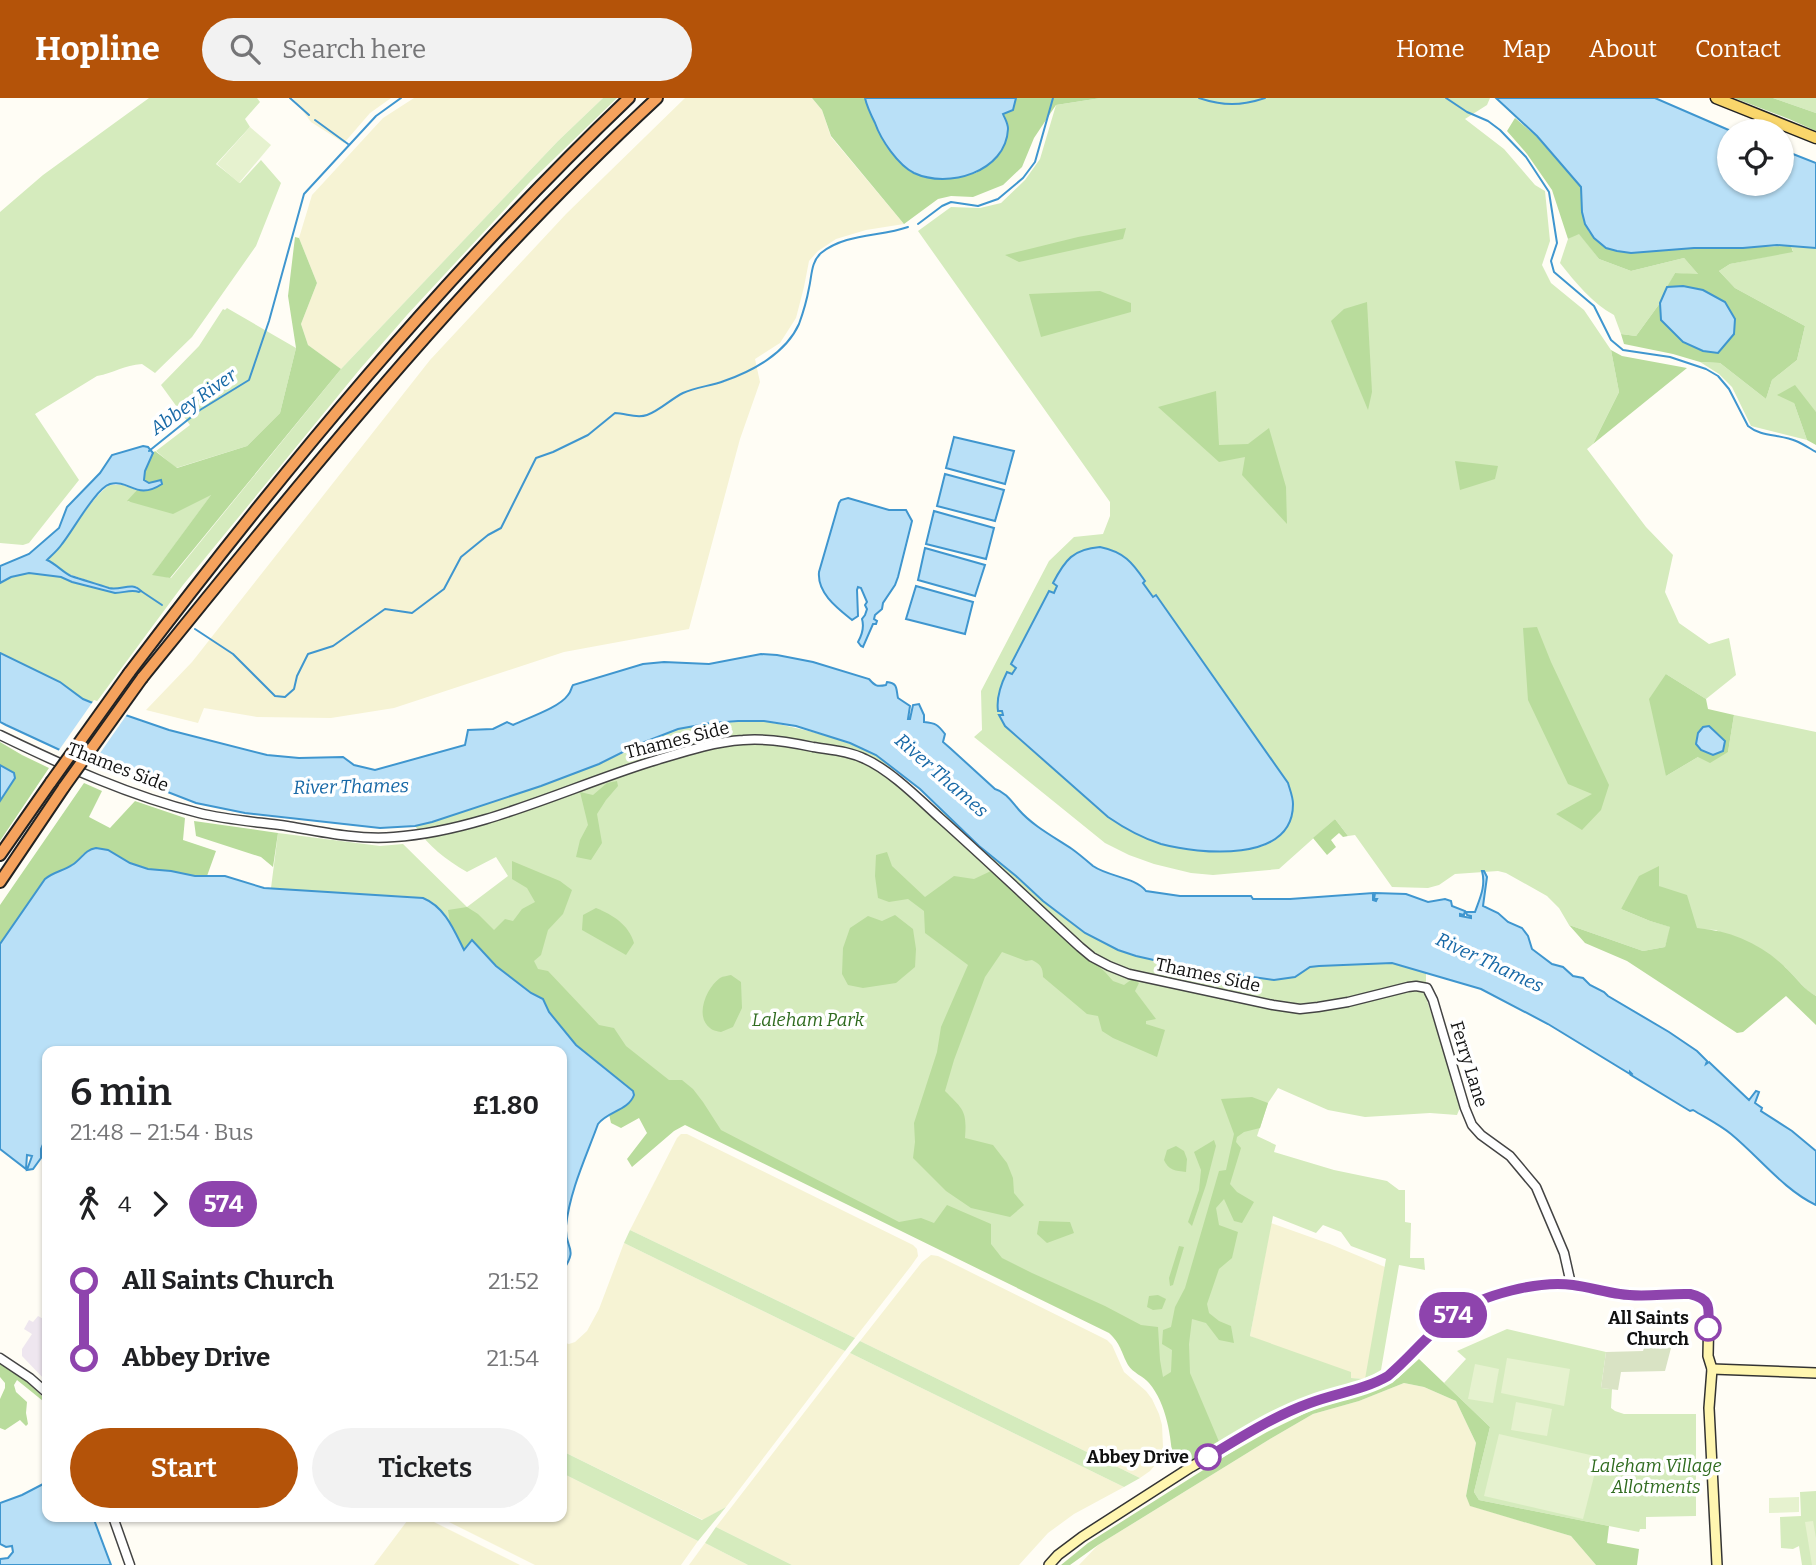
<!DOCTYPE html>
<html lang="en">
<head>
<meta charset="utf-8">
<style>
	body { margin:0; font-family:Bitter,serif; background:#f2f2f2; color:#202124; height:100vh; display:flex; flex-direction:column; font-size:26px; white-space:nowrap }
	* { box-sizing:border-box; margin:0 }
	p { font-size:23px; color:#757577 }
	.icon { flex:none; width:38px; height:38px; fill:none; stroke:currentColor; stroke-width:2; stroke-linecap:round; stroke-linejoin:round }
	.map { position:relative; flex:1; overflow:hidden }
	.drawer { position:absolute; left:42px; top:948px; width:525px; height:476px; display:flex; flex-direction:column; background:#fff; border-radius:14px; box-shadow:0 2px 5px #0004 }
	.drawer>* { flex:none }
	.badge { padding:0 14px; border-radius:23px; font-size:24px; line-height:46px }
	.fabs { position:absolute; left:1717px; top:21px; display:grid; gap:14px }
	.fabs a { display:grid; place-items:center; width:77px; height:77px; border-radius:50%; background:#fff; box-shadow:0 2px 5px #0004; font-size:35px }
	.map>.badge { position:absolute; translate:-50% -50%; box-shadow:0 0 0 4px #fff }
	.legs { display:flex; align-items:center; gap:10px; height:77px; padding:0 28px; font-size:23px }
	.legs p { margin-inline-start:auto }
	.headline { display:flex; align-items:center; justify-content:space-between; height:119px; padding:0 28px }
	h1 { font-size:38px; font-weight:600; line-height:52px }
	.button { display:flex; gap:14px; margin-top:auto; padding:14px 28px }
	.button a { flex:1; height:80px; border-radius:42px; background:#b45309; color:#fff; font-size:28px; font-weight:600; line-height:80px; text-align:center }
	.button a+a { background:#f2f2f2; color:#202124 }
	ul { padding:0 28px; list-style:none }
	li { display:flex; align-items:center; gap:24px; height:77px; font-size:26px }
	li i { display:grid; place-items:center; width:10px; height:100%; margin:0 9px; background:currentColor }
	li i::after { content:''; width:18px; height:18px; margin:-9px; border:5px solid; border-radius:50%; background:#fff }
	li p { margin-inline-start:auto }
	li:first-child i { background:linear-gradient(#0000 50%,currentColor 0) }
	li:last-child i { background:linear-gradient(currentColor 50%,#0000 0) }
	header { display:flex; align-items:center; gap:42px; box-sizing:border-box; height:98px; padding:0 35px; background:#b45309; color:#fff }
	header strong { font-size:33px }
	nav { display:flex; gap:38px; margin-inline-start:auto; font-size:24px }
	.search { width:490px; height:63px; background:#f2f2f2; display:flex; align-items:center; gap:18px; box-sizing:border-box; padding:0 24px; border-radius:38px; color:#757577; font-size:26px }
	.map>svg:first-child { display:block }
	.industrial { fill:#eee6ef }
	.farmland { fill:#f6f3d4 }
	.green { fill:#d5ebbd; fill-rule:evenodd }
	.forest { fill:#b9dc9c }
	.cemetery { fill:#d9e3c4 }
	.pitch { fill:#e6f2cf }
	.water { fill:#b9e0f7; stroke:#3f96cf; stroke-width:2 }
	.pier { fill:#fffdf5 }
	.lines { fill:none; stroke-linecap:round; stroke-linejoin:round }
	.stream { stroke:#3f96cf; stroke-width:2 }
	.tertiary-casing { stroke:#444; stroke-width:11 }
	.secondary-casing { stroke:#333; stroke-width:12 }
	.primary-casing { stroke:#222; stroke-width:13 }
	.motorway-casing { stroke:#222; stroke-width:14 }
	.tertiary { stroke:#fff; stroke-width:8 }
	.secondary { stroke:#fff6b0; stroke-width:9 }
	.primary { stroke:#f9d66b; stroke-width:10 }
	.motorway { stroke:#f5a25d; stroke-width:10 }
	.motorway-bridge-casing { stroke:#222; stroke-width:14; stroke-linecap:butt }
	.motorway-bridge { stroke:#f5a25d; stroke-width:10 }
	.line-1-casing { stroke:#fff; stroke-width:16 }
	.line-1 { stroke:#8e44ad; stroke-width:10 }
	.stop-1-dot { fill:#fff; stroke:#8e44ad; stroke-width:3.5 }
	.labels { text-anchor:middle; stroke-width:7; stroke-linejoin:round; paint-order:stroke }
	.street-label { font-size:18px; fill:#111; stroke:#fff }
	.park-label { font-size:18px; font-style:italic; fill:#2f6b1f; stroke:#fff }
	.stop-label { font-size:18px; font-weight:bold; fill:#111; stroke:#fff; text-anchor:end }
	.water-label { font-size:19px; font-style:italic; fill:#1768a6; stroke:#fff }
</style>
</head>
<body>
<header>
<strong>Hopline</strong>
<div class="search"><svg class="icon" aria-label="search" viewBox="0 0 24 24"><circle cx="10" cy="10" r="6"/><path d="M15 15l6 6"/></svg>Search here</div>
<nav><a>Home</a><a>Map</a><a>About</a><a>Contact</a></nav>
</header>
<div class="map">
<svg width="1816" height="1467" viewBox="0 0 1816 1467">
	<rect width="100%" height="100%" fill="#fffdf5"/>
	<polygon class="industrial" points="38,1218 47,1223 47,1284 22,1258 22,1251 32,1236 24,1231 29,1222 33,1224"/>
	<g class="farmland">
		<polygon points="293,0 391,0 370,15 344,45 311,24"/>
		<polygon points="414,0 603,0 558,43 341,271 308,247 301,226 317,185 299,140 312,97 383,20"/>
		<polygon points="685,0 812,0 822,12 831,39 904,126 866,132 836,141 818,153 809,163 804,189 796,220 780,245 755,261 760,284 740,341 689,531 564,554 394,610 331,620 257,619 204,610 198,625 146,612 192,564 430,262 566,116"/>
		<polygon points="681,1036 687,1036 913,1147 917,1151 918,1158 911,1168 855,1240 630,1132 677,1040"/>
		<polygon points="1271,1125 1330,1146 1385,1169 1366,1281 1351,1280 1250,1238"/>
		<polygon points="624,1145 845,1253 726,1409 703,1422 562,1353 562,1244 569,1246 575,1244 587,1233 599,1211"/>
		<polygon points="931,1157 938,1158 1107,1242 1112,1247 1124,1274 1146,1293 1152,1301 1159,1316 1162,1327 1163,1349 1156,1366 1150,1373 1140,1380 860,1243 922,1164"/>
		<polygon points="850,1255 1124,1389 1074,1416 1048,1435 1019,1467 792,1467 716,1429"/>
		<polygon points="1404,1285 1424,1289 1456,1303 1476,1345 1466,1398 1471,1408 1571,1438 1596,1467 1079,1467 1098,1447 1270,1341 1313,1316 1359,1303"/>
		<polygon points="562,1375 698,1443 681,1467 535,1467 439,1419 562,1419"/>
		<polygon points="410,1419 424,1419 520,1467 374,1467"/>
		<polygon points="705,1445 748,1467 689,1467"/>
	</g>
	<g class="green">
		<path d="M 149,0 L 257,0 L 260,4 L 245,21 L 250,29 L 216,66 L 240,85 L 261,62 L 281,85 L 256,148 L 192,239 L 155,275 L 142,266 C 124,267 114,275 97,278 L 35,316 L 79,382 L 29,445 L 23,447 L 0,445 L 0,114 L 43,77 Z"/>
		<path d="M 603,0 L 617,0 L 531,83 L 407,217 L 360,271 L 183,487 L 95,606 L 83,601 L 60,584 L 0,555 L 0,485 L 11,479 L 29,475 L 61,479 L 72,484 L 115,495 C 124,495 131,491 139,494 L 140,493 L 140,491 L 136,488 L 112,491 L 66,475 L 47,462 C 71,439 84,408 109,387 L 123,387 L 137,392 L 128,404 L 212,396 L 153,476 L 171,480 L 341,271 L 558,43 Z"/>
		<path d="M 1101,0 L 1490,0 L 1487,7 L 1465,21 L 1504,51 L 1535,87 L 1545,93 L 1550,143 L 1542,167 L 1551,185 L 1584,212 L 1611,252 L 1619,294 L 1593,346 L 1587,351 L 1646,429 L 1673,457 L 1665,494 L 1679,525 L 1709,546 L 1729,540 L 1736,577 L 1706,601 L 1666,576 L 1666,678 L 1698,659 L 1728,654 L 1734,617 L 1816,634 L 1816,898 L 1809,894 L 1785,869 L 1716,832 L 1697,831 L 1659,788 L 1658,769 L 1621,811 L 1650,823 L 1671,829 L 1665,849 L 1643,853 L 1569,827 L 1559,810 L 1547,798 L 1506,775 L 1498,773 L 1455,776 L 1439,787 L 1428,790 L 1392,789 L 1355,737 L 1348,738 L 1335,721 L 1279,771 L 1213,777 L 1191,775 L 1154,766 L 1129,757 L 1105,745 L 974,639 L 982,632 L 981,593 L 1049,463 L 1074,439 L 1103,436 L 1110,418 L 1110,404 L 918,133 L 951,109 L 980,110 L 1001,105 L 1025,82 L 1040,61 L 1056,7 ZM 1145,483 L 1143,484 L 1153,499 L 1156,498 L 1288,685 C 1292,698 1292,703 1289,716 C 1288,721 1287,728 1285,732 C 1267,763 1189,754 1161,745 C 1142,740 1124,730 1108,719 L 1005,628 L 1001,612 L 1008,574 L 1012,577 L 1016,569 L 1011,567 L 1049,493 L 1054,495 L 1058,487 L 1053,485 Z"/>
		<polygon points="1773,0 1816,0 1816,15"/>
		<path d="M 1579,135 L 1599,161 L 1631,173 L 1684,160 L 1699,177 L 1675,175 L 1660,205 L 1636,238 L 1621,236 L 1614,217 C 1592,205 1576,185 1560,165 L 1568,141 Z"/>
		<polygon points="1791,148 1816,150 1816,314 1794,305 1807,342 1751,328 1732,289 1719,276 1700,264 1720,265 1766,301 1772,282 1797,262 1805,228 1735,190 1719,173 1730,166 1793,153"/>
		<polygon points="227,210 296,250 280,315 247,348 176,370 156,353 190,327 161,287 199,248 223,211 225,212"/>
		<path d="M 764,623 C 802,631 840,639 876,657 L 1016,778 L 1118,852 L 1136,858 L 1185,869 L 1268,881 L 1310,869 L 1337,866 L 1392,865 L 1426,874 L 1426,899 L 1461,1007 L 1457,1017 L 1430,1015 L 1365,1019 L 1328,1012 L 1278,990 L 1268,1005 L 1257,1038 L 1276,1047 L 1274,1054 L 1334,1072 L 1387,1083 L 1399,1092 L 1405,1092 L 1405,1124 L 1411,1125 L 1410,1160 L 1424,1160 L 1425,1172 L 1399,1167 L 1381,1272 C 1359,1286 1338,1287 1315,1297 C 1269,1315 1227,1343 1184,1366 L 1173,1327 L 1158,1287 L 1117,1234 L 685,1022 L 549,914 L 543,901 L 472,843 L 464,853 L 423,800 L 405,798 L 361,797 L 271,790 L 278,735 L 380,748 L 403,746 L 467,809 L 508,778 L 496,759 L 467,774 C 445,761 429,749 415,728 L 432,724 L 542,688 L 599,666 L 678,631 L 711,625 ZM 1273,1118 L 1316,1135 L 1323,1127 L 1341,1134 L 1351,1148 L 1386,1161 L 1365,1281 L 1351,1280 L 1351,1274 L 1250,1238 Z"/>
		<polygon points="630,1132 855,1240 845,1253 624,1145"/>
		<polygon points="1507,1231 1606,1254 1601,1290 1612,1291 1611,1310 1615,1313 1624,1316 1696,1316 1696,1418 1646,1419 1646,1431 1640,1431 1639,1434 1479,1402 1474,1394 1490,1329 1444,1285 1466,1261 1457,1253"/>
		<polygon points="860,1243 1140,1380 1124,1389 850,1255"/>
		<polygon points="562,1353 702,1422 726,1409 698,1443 562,1375"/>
		<polygon points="1816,1393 1816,1467 1802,1467 1799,1448 1793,1451 1781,1450 1780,1419 1801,1418 1800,1394"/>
		<polygon points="716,1429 792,1467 748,1467 705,1445"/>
	</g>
	<g class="forest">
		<polygon points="812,0 865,0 869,12 886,48 911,74 922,78 940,81 976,75 995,60 1002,53 1007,25 1003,16 1011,13 1016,0 1101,0 1056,7 1034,40 1022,69 1003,87 973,99 951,98 938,101 904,126 831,38 822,12"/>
		<polygon points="1734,0 1773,0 1816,15 1816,33 1789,21"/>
		<polygon points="1515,20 1536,38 1581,89 1582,114 1589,134 1617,153 1631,155 1694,150 1791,148 1793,154 1730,166 1719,173 1735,190 1805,228 1797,262 1772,282 1766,301 1720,265 1700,264 1673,256 1624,246 1621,236 1636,238 1660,205 1661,222 1683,244 1703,253 1718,255 1683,188 1667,189 1675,175 1698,176 1684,160 1631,173 1599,161 1579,136 1568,141 1552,92 1527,56 1507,33"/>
		<polygon points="1126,130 1123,141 1019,164 1005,157 1078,139"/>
		<path d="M 295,139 L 299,140 L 317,185 L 301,226 L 308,247 L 341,271 L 170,480 L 152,477 L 211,397 L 173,416 L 127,403 L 137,392 C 147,394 154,391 162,386 L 147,385 L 144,382 L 145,373 L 153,355 L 155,353 L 177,370 L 247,348 L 280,315 L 296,250 L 288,198 Z"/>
		<polygon points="1100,193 1131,205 1131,214 1041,239 1029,196"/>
		<polygon points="1367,204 1372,294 1368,312 1331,223 1344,211"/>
		<polygon points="1611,252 1622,258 1687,270 1593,346 1619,294"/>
		<polygon points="1795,287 1816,314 1816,347 1807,342 1794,305 1777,297"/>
		<polygon points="1216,293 1219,347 1248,346 1269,330 1286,389 1287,426 1242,377 1245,359 1219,364 1158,309"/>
		<polygon points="1455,363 1498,368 1495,381 1460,392"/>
		<polygon points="1537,529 1551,564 1609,687 1601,712 1582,732 1556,716 1592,696 1568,686 1528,602 1523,530"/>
		<polygon points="1666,576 1706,601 1708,611 1734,617 1728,654 1710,665 1698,659 1666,678 1649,601"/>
		<polygon points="0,644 22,657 49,670 0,743 0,703 15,680 14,675 0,667"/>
		<polygon points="617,683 618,688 606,702 597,716 602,745 591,762 576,759 580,742 588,727 580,694 593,697 607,685"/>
		<polygon points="84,685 102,693 89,719 110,730 135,703 185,720 183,742 216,753 207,778 195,778 171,773 148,771 130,765 108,752 96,750 83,756 74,767 45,781 0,846 0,807"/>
		<polygon points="1335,721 1348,738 1343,739 1339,735 1331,742 1336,749 1327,757 1313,740"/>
		<polygon points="194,723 278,735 273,769 261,759 196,738"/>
		<path d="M 887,754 L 892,768 L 925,799 L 954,778 L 974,781 L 991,773 L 1105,874 L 1113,883 L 1124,887 L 1132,881 L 1139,885 L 1135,893 L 1156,921 L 1146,923 L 1146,926 L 1165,932 L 1157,959 L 1113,940 L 1102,933 L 1098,918 L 1087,916 L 1043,879 C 1043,869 1040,866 1032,862 L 1026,863 L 1002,854 L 985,879 L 954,962 L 945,993 C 964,1012 967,1013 965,1040 L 993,1047 L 1007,1065 L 1013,1080 L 1014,1095 L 1024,1107 L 1010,1119 L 971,1110 L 946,1093 L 913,1060 L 915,1044 L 914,1025 L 937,954 L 941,929 L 968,867 L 925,835 L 924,813 L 908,801 L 889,804 L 878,800 L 875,778 L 876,757 Z"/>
		<path d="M 512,763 L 560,783 L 572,792 L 563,816 L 548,832 L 541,857 L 534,863 L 538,871 L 548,873 L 599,927 L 614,930 L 626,948 L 669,982 L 682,982 L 693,991 L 703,1004 L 721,1032 L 899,1124 L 921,1120 L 934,1125 L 947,1107 L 991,1126 L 991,1146 L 1002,1160 L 1032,1175 L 1105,1208 L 1141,1227 L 1158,1229 L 1160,1262 L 1163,1279 L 1171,1274 L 1172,1252 L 1162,1246 L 1163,1232 L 1171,1229 L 1175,1209 L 1185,1190 L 1219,1073 L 1226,1072 L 1234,1036 L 1221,1001 L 1252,999 L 1268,1005 L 1260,1030 L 1244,1034 L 1237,1039 L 1236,1044 L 1241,1050 L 1230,1086 L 1237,1094 L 1254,1104 L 1242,1125 L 1234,1123 L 1224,1101 L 1216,1110 L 1219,1127 L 1238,1134 L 1232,1160 L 1219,1171 L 1207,1206 L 1209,1215 L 1219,1223 L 1231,1228 L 1234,1245 L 1219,1242 L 1206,1225 L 1192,1221 L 1189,1246 L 1190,1275 L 1220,1346 L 1184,1366 L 1173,1366 C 1171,1339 1167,1306 1149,1285 C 1143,1278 1133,1275 1128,1267 C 1121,1254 1121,1246 1109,1235 L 685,1027 L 674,1033 L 632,1069 L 627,1061 L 647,1035 L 639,1020 L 621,1030 L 611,1025 L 608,1012 L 613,977 L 576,947 L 549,914 L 543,901 L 531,895 L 496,868 L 472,843 L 464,853 L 450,825 L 448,812 L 467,809 L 478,816 L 494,832 L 505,821 L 513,823 L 522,811 L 535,804 L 527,790 L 512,781 Z"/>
		<path d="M 1659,768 L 1659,788 L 1687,797 L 1697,830 C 1732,833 1762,846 1787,871 C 1797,881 1805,892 1816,898 L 1816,927 L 1786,898 L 1743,934 L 1737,935 L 1627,863 L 1585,845 L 1569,827 L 1643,853 L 1665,849 L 1670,829 L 1650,823 L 1621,811 L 1639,778 Z"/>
		<path d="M 596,810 C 613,817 628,826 634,845 L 626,857 L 582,832 L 583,817 Z"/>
		<polygon points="895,817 913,831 916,851 915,869 896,885 863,890 848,887 842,876 843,850 850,830 868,818 882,823"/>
		<path d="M 731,877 L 741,884 L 742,910 L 733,929 L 721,934 C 717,933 713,933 710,930 C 694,918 707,889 720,880 C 723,878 728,878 731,877 Z"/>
		<polygon points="1214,1042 1216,1048 1206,1087 1192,1128 1188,1124 1199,1092 1201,1072 1194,1054"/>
		<path d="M 1176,1048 L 1184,1053 L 1187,1061 L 1186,1074 C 1176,1073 1168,1072 1164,1062 L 1167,1052 Z"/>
		<polygon points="1039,1123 1070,1124 1074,1135 1047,1145 1037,1136"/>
		<polygon points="1179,1148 1184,1149 1173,1187 1170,1188 1169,1180"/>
		<polygon points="1158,1197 1166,1201 1162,1211 1153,1212 1147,1209 1149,1198"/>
		<polygon points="1419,1261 1490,1329 1474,1394 1479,1402 1609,1428 1607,1445 1639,1451 1637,1467 1596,1467 1571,1438 1470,1408 1466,1398 1476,1345 1456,1303 1424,1289 1404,1285 1359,1303 1313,1316 1270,1341 1098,1447 1070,1467 1061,1467 1088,1445 1227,1357 1267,1334 1312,1312 1377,1291 1398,1280"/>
		<polygon points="0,1265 24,1281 47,1303 47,1310 43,1303 17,1282 14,1287 16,1294 27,1304 26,1315 28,1326 26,1328 20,1322 5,1332 0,1330 0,1301 5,1290 5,1285 0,1279"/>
	</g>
	<polygon class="cemetery" points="1657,1236 1671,1250 1665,1273 1621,1274 1618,1292 1601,1290 1606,1254 1643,1253 1644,1250 1649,1250"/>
	<g class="pitch">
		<polygon points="250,29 271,47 239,85 217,66"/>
		<polygon points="1507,1260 1570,1271 1564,1308 1501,1295"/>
		<polygon points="1475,1266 1499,1271 1493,1305 1468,1301"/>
		<polygon points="1516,1304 1552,1311 1547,1338 1511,1332"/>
		<polygon points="1499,1336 1599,1359 1583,1421 1484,1398"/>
		<polygon points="1799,1399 1799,1414 1769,1415 1769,1400"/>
		<polygon points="1813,1423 1816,1440 1816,1467 1812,1467 1805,1424"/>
	</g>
	<g class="water">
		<path d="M 865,0 L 1016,0 L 1013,12 L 1003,16 C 1005,21 1008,25 1008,31 C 1006,74 948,91 914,75 C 898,67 881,42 875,25 C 871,17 867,9 865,0 Z"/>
		<polygon points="1496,0 1655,0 1731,33 1729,33 1729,86 1782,86 1782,53 1793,56 1816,65 1816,150 1777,147 1743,150 1694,150 1631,155 1617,153 1606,150 1594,140 1585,126 1582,114 1581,89 1537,38"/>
		<polygon points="1683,188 1703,192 1725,204 1735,221 1734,236 1718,255 1703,253 1683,244 1661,222 1660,205 1667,189"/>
		<polygon points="954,339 1014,353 1005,386 946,370"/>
		<path d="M 143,348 L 148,349 L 153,355 L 145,373 L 144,382 L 149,385 L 161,382 L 162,386 C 136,403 130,381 110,386 C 96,390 72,434 62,446 C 58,452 52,457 47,462 C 56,466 64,475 71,478 C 83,482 97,486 109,490 C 121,493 132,483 141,493 L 139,494 C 131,491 124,495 115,495 L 72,484 L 61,479 L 29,475 L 11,479 L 0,485 L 0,468 L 29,456 L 59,430 L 67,409 L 100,375 L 112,357 Z"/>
		<polygon points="945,376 1004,392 995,423 937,408"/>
		<path d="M 848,400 L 889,412 L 906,412 L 912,423 L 898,479 L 895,487 L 883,505 L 882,511 L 875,517 L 874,521 L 877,523 L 876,526 L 873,526 L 863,549 L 861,548 L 858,544 C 862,537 864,528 862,521 L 865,517 L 867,511 L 865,507 L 867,504 L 861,490 L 858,489 L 857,492 L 858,518 L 852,522 C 837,510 817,495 819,474 L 839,405 L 841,402 Z"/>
		<polygon points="934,413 994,430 986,461 926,446"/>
		<path d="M 1100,449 C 1124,454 1132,464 1145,483 L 1143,485 L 1153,499 L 1156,497 L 1288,685 C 1290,692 1293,699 1293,706 C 1293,766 1199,756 1161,746 C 1142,740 1124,730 1108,719 L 1005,628 L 999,617 L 1003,617 L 1002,613 L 998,613 C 996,599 1001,586 1007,574 L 1012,576 L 1016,570 L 1011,566 L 1049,493 L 1054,495 L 1057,488 L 1053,485 C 1065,462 1073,451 1100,449 Z"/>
		<polygon points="925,450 985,467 975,498 918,482"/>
		<polygon points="916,488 973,504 965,536 906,521"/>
		<path d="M 0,555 L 60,584 L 83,601 L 105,610 L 169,632 L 267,657 L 299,660 L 343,659 L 354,667 L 375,672 L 465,647 L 468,632 L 493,631 L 507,624 L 513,627 C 527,620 559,610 568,597 C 571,594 571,590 573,587 L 643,566 L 664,564 L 709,566 L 761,556 L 777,557 L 813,564 L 869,581 C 875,588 877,589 886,587 L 887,584 C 898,585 896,591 898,600 L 910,608 L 908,621 L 910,621 L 913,607 L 919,606 L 924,617 L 924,624 C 936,625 938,627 945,636 L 943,644 L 950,650 L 995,691 C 1006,694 1012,704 1019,712 C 1033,728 1054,739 1072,751 C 1079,756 1086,762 1093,768 C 1109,779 1135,779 1146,793 L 1180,798 L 1251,798 L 1253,801 L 1290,801 L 1373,795 L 1373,802 L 1376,803 L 1377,801 L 1374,801 L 1375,795 L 1406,796 L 1428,804 L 1445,801 L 1451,803 L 1452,808 L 1465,813 L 1464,817 L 1460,816 L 1460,818 L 1471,820 L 1471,818 L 1467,817 L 1466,814 L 1475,814 C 1480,800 1486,788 1482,773 L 1484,773 L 1487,779 L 1483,808 L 1498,815 L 1508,824 L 1522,830 L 1528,838 L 1532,851 L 1552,866 L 1563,869 L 1573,878 L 1583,880 L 1590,887 L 1604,894 L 1608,898 L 1669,934 L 1697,953 L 1707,963 L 1706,966 L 1709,964 L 1749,1002 L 1756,993 L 1759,994 L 1755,1005 L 1762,1010 L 1761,1013 L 1792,1033 L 1816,1053 L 1816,1107 C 1784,1092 1759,1059 1731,1036 C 1720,1027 1706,1020 1693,1012 L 1690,1013 L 1631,977 L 1632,976 L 1630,974 L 1630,976 L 1548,926 L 1481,891 L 1392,865 L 1319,868 L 1310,869 L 1295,879 L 1274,882 L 1185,869 L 1136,858 L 1118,852 L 1085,835 L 1043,803 L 1016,778 L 979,748 L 920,691 L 876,657 L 850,645 L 796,628 L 764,623 L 738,623 L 711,625 L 678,631 L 637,647 L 599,666 L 541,688 L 432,724 L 415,728 L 380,730 L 245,715 L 196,705 L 62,653 L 6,627 L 0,624 Z"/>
		<polygon points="1709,628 1725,643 1723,653 1713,657 1701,652 1696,646 1698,635 1703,629"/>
		<polygon points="0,667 14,675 15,680 0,703"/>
		<path d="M 96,750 L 108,752 L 130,765 L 148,771 L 171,773 L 195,778 L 225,778 L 264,790 L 423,800 C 445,809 454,832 464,852 L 472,842 L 496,868 L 531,895 L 543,901 L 549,914 L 576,947 L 633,993 L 634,997 C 628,1013 608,1013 598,1026 C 586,1059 570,1092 566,1128 C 564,1152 580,1148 562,1174 L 562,954 L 47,954 L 47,1037 L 41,1051 L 41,1060 L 33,1071 L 27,1072 L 32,1058 L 27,1057 L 26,1071 L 0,1051 L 0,846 L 45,781 C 53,774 63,773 72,767 C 82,761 84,752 96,750 Z"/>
		<polygon points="47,1384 47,1419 93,1419 111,1467 0,1467 0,1461 8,1460 13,1454 12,1448 6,1449 0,1446 0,1405 22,1397"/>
	</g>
	<polygon class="pier" points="94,602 128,615 91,668 57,655"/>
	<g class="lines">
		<g class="stream">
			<polyline points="290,0 309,17"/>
			<path d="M 1199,0 C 1223,8 1241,8 1265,0"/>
			<path d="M 1446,0 L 1467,14 L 1488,23 L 1500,32 L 1526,59 L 1549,94 L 1557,145 L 1551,163 L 1554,174 L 1594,208 L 1611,242 L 1623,252 L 1670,259 L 1706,271 L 1718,278 L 1729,291 L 1748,328 C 1761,339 1780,336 1796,343 C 1803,346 1809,350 1816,354"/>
			<polyline points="315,22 348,46"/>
			<polyline points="918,126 942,108 951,104 978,108 998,101 1023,80 1035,64 1053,0"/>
			<polyline points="149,353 200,312 249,282 269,223 304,96 376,18 401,0"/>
			<polyline points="141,493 162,507"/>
			<path d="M 195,531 L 233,556 L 275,598 L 285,599 L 294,591 L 297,578 L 308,556 L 333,548 L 385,511 L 412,515 L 444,491 L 461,459 L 488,437 L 501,430 L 536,360 L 553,354 L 588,337 L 615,315 C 626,315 636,321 647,317 C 659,313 671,301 683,295 C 696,289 711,288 724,283 C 753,273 786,255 799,226 C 803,215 807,201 809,190 C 812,177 811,164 821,155 C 846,135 880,139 908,129"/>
		</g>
		<g class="tertiary-casing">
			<g id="tertiary">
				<path d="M 0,637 C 64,668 130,698 199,715 C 228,722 258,724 287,728 C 322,734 359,742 394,739 C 481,733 567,690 650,664 C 680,655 711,644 743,642 C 766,640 790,644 813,649 C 831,652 849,653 865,661 C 890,672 919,701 940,720 C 987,762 1033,806 1080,849 L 1092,859 L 1109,868 L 1129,876 L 1273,907 L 1300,911 L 1318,909 L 1348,904 L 1408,889 L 1416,888 L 1427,890 L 1433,902 L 1465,1010 L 1472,1027 L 1481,1037 L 1510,1058 L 1536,1089 L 1564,1155 L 1571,1186"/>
				<polyline points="0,1260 30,1280 47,1295"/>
				<polyline points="113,1419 130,1467"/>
			</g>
		</g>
		<g class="secondary-casing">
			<g id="secondary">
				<polyline points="1712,1271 1816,1275"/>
				<path d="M 1049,1467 L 1058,1457 L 1082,1439 L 1191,1369 L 1259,1329 L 1310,1305 L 1376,1285 L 1388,1278 L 1452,1218 L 1482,1201 L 1512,1193 L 1546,1187 L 1561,1186 L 1571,1186 L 1620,1196 L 1690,1197 C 1699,1198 1705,1200 1709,1209 L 1708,1258 L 1712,1271 L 1709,1310 L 1717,1467"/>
			</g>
		</g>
		<g class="primary-casing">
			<polyline id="primary" points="1716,0 1816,40"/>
		</g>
		<g class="motorway-casing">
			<g id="motorway">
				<path d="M 129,575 C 282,373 445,176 629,0"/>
				<path d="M 142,580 C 305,379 467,176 657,0"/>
				<polyline points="0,757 51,684"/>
				<polyline points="0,784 64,689"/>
			</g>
		</g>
		<use href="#tertiary" class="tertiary"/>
		<use href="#secondary" class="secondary"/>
		<use href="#primary" class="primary"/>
		<use href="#motorway" class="motorway"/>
		<g class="motorway-bridge-casing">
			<g id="motorway-bridge">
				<polyline points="51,684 129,575"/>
				<polyline points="64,689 142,580"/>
			</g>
		</g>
		<use href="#motorway-bridge" class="motorway-bridge"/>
	</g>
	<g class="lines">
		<g class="line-1-casing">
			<path id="line-1" d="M 1208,1359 C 1241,1339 1274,1318 1310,1305 C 1336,1295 1364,1292 1388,1278 C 1411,1259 1430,1233 1455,1216 C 1482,1197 1539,1182 1573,1187 C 1589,1189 1604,1194 1620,1196 C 1643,1200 1667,1195 1690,1196 C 1712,1201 1709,1211 1708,1230"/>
		</g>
		<use href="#line-1" class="line-1"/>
	</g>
	<g class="stop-1-dot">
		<circle cx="1708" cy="1230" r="12"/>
		<circle cx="1208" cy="1359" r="12"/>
	</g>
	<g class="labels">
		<g class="street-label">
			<text transform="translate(677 642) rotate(-14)" y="6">Thames Side</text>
			<text transform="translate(118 669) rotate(21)" y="6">Thames Side</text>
			<text transform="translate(1208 877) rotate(12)" y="6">Thames Side</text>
			<text transform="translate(1469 966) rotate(73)" y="6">Ferry Lane</text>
		</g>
		<g class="park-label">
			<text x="808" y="928">Laleham Park</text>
			<text x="1656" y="1374">Laleham Village<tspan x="1656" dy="21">Allotments</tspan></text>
		</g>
		<g class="stop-label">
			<text x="1689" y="1226">All Saints<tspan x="1689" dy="21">Church</tspan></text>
			<text x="1189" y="1365">Abbey Drive</text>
		</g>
		<g class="water-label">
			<text transform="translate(193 303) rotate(-35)" y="7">Abbey River</text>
			<text transform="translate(942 677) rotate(41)" y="7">River Thames</text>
			<text transform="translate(351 688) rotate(-1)" y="7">River Thames</text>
			<text transform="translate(1490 864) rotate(25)" y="7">River Thames</text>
		</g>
	</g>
</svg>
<div class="fabs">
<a><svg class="icon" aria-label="locate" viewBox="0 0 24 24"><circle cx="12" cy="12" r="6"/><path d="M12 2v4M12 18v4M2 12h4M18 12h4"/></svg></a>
</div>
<b class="badge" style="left:1453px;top:1217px;background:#8e44ad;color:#fff">574</b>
<section class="drawer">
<div class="headline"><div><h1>6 min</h1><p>21:48 – 21:54 · Bus</p></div><b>£1.80</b></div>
<div class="legs"><svg class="icon" aria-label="walk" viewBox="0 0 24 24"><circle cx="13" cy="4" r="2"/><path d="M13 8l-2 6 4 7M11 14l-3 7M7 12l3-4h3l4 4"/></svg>4<svg class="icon" aria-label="forward" viewBox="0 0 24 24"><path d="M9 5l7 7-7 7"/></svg><b class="badge" style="background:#8e44ad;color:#fff">574</b></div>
<ul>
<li><i style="color:#8e44ad"></i><b>All Saints Church</b><p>21:52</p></li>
<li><i style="color:#8e44ad"></i><b>Abbey Drive</b><p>21:54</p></li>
</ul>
<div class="button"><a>Start</a><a>Tickets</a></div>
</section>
</div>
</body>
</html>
